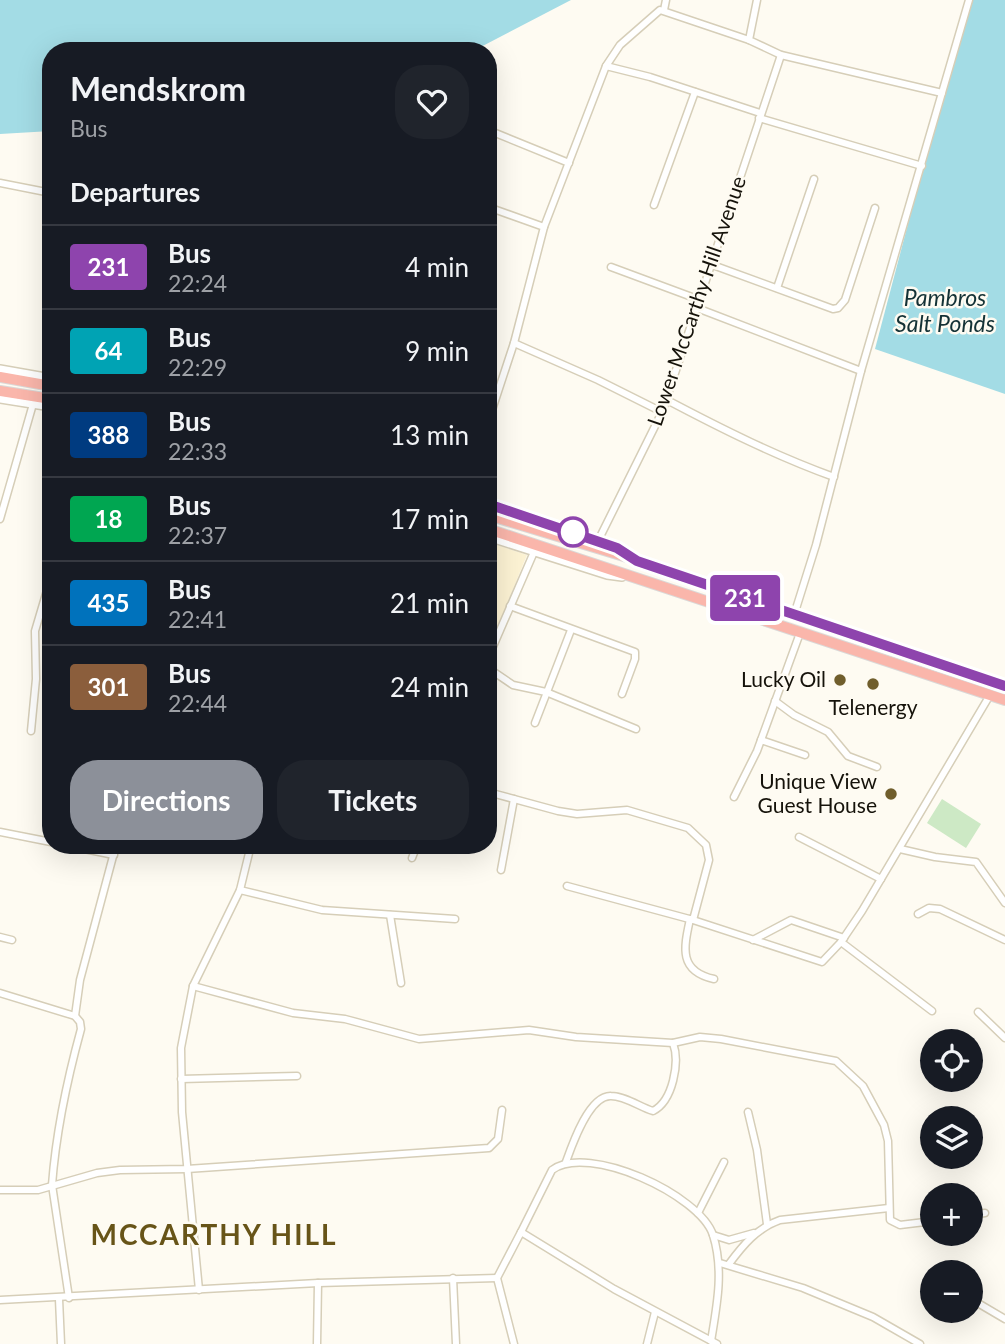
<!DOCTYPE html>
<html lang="en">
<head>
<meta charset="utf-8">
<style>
	body { margin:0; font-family:Lato,sans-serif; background:#20242c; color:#f1f3f6; height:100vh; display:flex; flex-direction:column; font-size:26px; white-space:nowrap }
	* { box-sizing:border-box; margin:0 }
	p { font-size:23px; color:#9ea1a6 }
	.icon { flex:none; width:38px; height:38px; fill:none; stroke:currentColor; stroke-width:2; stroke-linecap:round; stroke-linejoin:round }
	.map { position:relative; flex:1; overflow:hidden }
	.sheet { position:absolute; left:42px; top:42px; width:455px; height:812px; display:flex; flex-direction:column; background:#171b24; border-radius:28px; box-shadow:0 7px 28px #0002 }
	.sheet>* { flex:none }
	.badge { padding:0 14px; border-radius:5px; font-size:24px; line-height:46px }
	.buttons { position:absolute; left:920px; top:1029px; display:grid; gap:14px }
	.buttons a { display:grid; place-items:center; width:63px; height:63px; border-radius:50%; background:#171b24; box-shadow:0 7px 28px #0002; font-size:35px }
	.map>.badge { position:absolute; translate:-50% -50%; box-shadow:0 0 0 4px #fff }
	h2 { padding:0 28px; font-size:26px; line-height:63px }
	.round { display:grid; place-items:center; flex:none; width:74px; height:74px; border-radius:28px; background:#20242c }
	.summary { display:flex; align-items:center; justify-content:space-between; height:119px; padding:0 28px }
	h1 { font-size:33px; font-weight:700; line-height:52px }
	.action { display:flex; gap:14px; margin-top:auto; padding:14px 28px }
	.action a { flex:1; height:80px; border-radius:28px; background:#8c9099; color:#fff; font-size:28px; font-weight:700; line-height:80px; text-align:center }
	.action a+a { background:#20242c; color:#f1f3f6 }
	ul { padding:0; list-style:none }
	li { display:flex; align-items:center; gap:21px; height:84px; padding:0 28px; border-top:2px solid #363941 }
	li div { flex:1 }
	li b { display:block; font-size:26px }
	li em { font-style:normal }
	li .badge { min-width:77px; font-weight:700; text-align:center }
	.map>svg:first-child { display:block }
	.built { fill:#fcf2d3 }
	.green { fill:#cde9c5 }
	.water { fill:#a3dce5 }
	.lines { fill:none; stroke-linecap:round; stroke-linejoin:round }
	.minor-casing { stroke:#d6ceb8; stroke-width:9 }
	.tertiary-casing { stroke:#d6ceb8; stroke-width:10 }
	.trunk-casing { stroke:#dad9d8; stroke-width:12 }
	.minor { stroke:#fff; stroke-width:6 }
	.tertiary { stroke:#fff; stroke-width:7 }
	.trunk { stroke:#fab6ab; stroke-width:10 }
	.line-casing { stroke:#fff; stroke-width:16 }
	.line { stroke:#8e44ad; stroke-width:10 }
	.stop-dot { fill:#fff; stroke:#8e44ad; stroke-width:3.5 }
	.poi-dot { fill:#705e2c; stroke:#fefbf2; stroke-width:2.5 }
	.labels { text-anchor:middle; stroke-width:5; stroke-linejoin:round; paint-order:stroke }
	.street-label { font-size:21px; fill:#15120a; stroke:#fefbf2 }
	.poi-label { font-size:21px; fill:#15120a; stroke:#fefbf2; text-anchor:end }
	.water-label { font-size:23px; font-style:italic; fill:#143236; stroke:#fefbf2 }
	.district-label { font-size:28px; font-weight:bold; letter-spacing:2px; fill:#675418; stroke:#fefbf2 }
</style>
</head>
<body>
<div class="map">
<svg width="1005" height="1344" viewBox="0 0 1005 1344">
	<rect width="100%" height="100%" fill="#fefbf2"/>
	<polygon class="built" points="488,542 527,555 488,650"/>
	<polygon class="green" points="942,799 981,824 966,848 927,823"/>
	<g class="water">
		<polygon points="0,0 571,0 473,51 51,51 51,131 0,134"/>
		<polygon points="967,0 1005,0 1005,394 875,349"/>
	</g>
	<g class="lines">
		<g class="minor-casing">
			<g id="minor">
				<polyline points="757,0 749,40 781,55 942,93"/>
				<polyline points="664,10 666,0"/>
				<polyline points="606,66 620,45 660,10 749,40"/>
				<polyline points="759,118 922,166"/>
				<polyline points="488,130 569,163"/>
				<polyline points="0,183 51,193"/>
				<polyline points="654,205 695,92"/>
				<polyline points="488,207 544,227 514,343 488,422"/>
				<polyline points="544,227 606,66 650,77 760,113"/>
				<polyline points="710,264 833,309 838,308 845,300 875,208"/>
				<polyline points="611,267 700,300"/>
				<polyline points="777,288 814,179"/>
				<polyline points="697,308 861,371"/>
				<polyline points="514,343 598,380 662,412"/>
				<path d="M 667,400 C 722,429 776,456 834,477"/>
				<polyline points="0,519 33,404"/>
				<polyline points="598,541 662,412 781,55"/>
				<polyline points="510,606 635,652 635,659 622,694"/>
				<polyline points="794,615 816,545 861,371 969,0"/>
				<polyline points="488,658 534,552"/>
				<polyline points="488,668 513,685 546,692 636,729"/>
				<polyline points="775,701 794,715 828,732 848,756 877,767"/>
				<polyline points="535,723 571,630"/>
				<polyline points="31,731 36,679 35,631 51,577"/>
				<polyline points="761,740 805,755"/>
				<polyline points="488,792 558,811 577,814 627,810 688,828 706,845 709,860 693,920"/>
				<polyline points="734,797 757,751 800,633"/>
				<polyline points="0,832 51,842"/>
				<polyline points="799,837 881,879"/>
				<polyline points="65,845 114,855"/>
				<polyline points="900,849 935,857 976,862 1005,903"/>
				<polyline points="412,858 417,845"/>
				<polyline points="501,870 514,799"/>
				<polyline points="567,886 693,920 822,962 841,942 862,911 990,695"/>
				<polyline points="240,890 322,910 455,919"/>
				<polyline points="918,914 929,908 940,909 1005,940"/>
				<polyline points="390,915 401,983"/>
				<path d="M 690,919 C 684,947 678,971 714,979"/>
				<polyline points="0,937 12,940"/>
				<polyline points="753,940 791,920 844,938"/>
				<polyline points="841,942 932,1011"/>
				<polyline points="193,986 293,1013 345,1019 419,1039 529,1030 576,1037 673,1043 700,1037 721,1039 836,1061 863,1086 884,1125 888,1141 890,1220 900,1225 933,1221"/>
				<polyline points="0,993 75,1016"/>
				<polyline points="978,1012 1005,1038"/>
				<polyline points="181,1079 297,1076"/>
				<polyline points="748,1112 757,1150 767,1224"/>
				<path d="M 566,1162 C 572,1145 589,1095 611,1096 C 625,1096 640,1107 653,1111 C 673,1101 680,1062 673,1043"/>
				<polyline points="0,1190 38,1190 97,1173 120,1170 187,1169 489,1148 498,1139 502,1110"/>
				<polyline points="698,1213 724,1162"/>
				<polyline points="971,1215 985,1213"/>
				<path d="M 521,1232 L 552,1170 C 588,1143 700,1195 713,1235 C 724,1270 717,1305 711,1341"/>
				<polyline points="713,1235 729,1240 754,1233"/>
				<polyline points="720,1263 803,1288 873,1317 920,1344"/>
				<path d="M 729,1264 C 743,1245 757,1228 780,1220 L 889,1208"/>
				<polyline points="453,1278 456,1344"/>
				<polyline points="199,1290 182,1112 181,1048 193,986 240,890 251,845"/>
				<path d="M 69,1298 L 52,1185 C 56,1132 67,1080 81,1029 L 80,1022 L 75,1016 L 80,980 L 116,845"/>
				<polyline points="59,1299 61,1344"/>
				<polyline points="971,1299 1005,1319"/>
				<polyline points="0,1300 318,1283 497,1278"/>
				<polyline points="317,1344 318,1283"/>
				<polyline points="514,1344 497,1278 521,1232 614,1289 717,1344"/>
				<polyline points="647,1344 655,1312"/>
			</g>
		</g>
		<g class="tertiary-casing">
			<g id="tertiary">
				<polyline points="0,369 51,378"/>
				<polyline points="0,399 51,407"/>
				<polyline points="488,504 608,545 631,556"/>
				<polyline points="488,537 607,575 622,577"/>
			</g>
		</g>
		<g class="trunk-casing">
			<g id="trunk">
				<polyline points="0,377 51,386"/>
				<polyline points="0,391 51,399"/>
				<polyline points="488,515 637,560 1005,686"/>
				<polyline points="488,529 1005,700"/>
			</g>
		</g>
		<use href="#minor" class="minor"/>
		<use href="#tertiary" class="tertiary"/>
		<use href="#trunk" class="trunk"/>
	</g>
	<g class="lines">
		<g class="line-casing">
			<polyline id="line" points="488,504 617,548 637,561 1005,686"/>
		</g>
		<use href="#line" class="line"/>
	</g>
	<circle class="stop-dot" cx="573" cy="532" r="14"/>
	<g class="poi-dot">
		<circle cx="840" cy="680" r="7"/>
		<circle cx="873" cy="684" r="7"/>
		<circle cx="891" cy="794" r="7"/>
	</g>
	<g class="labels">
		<g class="street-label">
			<text transform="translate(697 301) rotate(-71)" y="7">Lower McCarthy Hill Avenue</text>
		</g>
		<g class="poi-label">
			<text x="826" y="687">Lucky Oil</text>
			<text x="873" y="715" text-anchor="middle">Telenergy</text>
			<text x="877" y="789">Unique View<tspan x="877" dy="24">Guest House</tspan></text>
		</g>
		<g class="water-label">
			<text x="945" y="306">Pambros<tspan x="945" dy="26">Salt Ponds</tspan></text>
		</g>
		<g class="district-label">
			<text x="214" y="1245">MCCARTHY HILL</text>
		</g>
	</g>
</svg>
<div class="buttons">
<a><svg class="icon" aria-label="locate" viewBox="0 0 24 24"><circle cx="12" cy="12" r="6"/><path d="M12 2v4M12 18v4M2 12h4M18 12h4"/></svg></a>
<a><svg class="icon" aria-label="layers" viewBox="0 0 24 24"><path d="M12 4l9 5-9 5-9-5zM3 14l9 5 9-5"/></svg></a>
<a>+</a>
<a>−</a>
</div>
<b class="badge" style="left:745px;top:598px;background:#8e44ad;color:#fff">231</b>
<section class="sheet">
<div class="summary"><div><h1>Mendskrom</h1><p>Bus</p></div><a class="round"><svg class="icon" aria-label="heart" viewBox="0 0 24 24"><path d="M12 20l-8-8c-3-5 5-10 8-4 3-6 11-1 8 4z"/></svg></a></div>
<h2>Departures</h2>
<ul>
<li><span class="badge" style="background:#8e44ad;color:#fff">231</span><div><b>Bus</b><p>22:24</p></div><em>4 min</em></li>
<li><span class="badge" style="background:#00a3b4;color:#fff">64</span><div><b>Bus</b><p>22:29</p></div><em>9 min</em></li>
<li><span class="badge" style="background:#003b80;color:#fff">388</span><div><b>Bus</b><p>22:33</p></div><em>13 min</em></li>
<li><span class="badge" style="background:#00a651;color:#fff">18</span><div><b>Bus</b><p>22:37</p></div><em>17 min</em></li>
<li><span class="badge" style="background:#0072bc;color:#fff">435</span><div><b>Bus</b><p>22:41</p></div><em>21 min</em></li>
<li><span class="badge" style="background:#8b5e3c;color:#fff">301</span><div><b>Bus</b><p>22:44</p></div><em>24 min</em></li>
</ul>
<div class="action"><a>Directions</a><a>Tickets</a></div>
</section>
</div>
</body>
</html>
